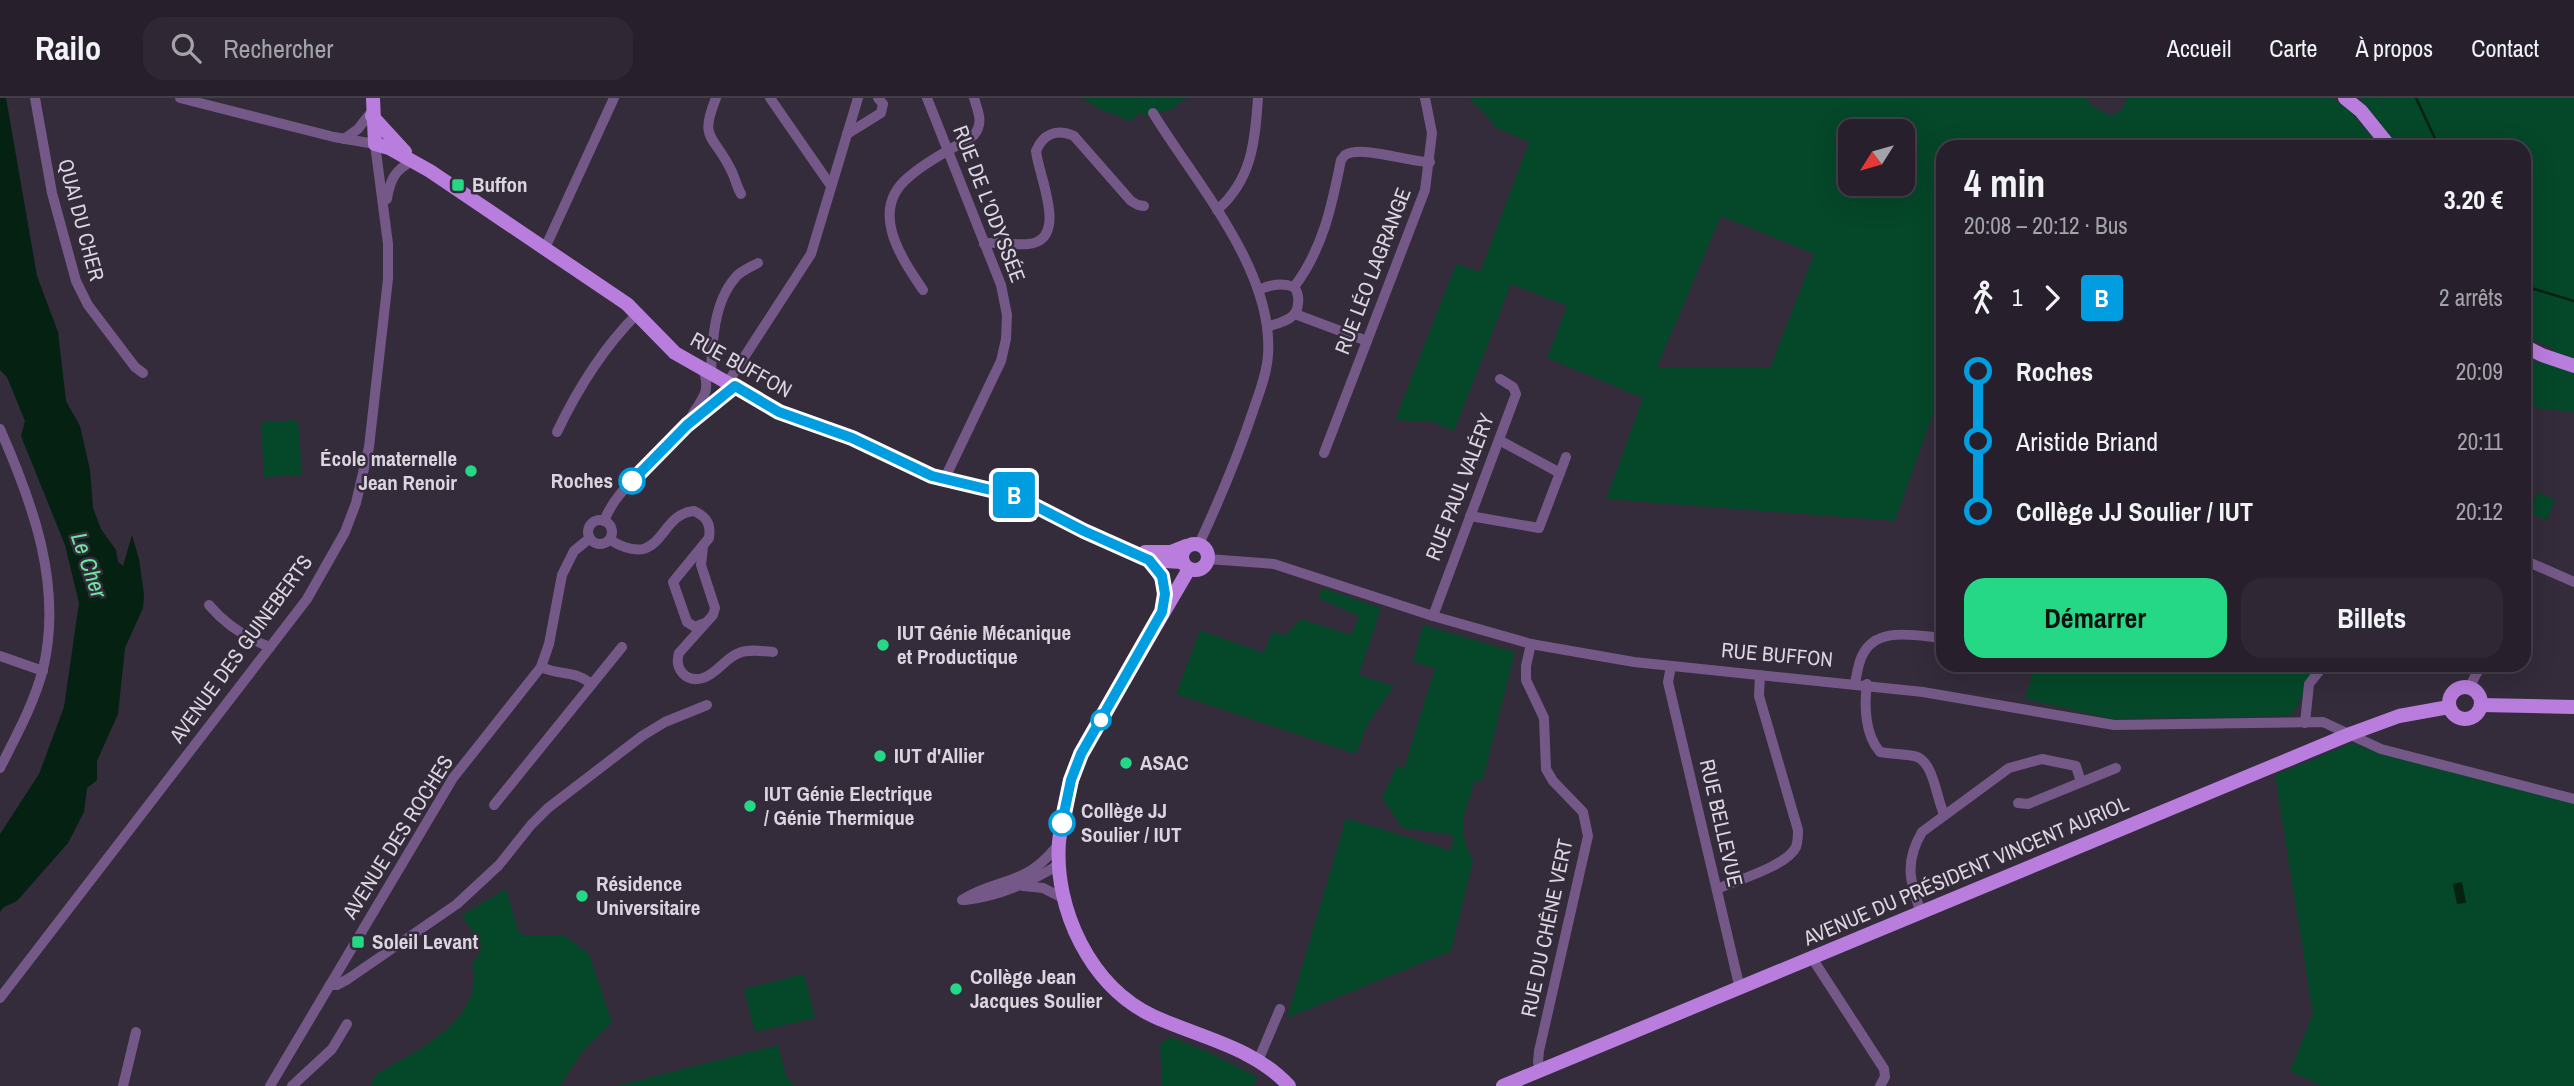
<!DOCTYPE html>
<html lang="fr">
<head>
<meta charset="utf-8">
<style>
	body { margin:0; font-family:"Archivo Narrow",sans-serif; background:#2f2834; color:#f1f3f6; height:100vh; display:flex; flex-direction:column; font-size:26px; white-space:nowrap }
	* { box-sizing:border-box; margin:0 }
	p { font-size:23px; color:#a4a3a9 }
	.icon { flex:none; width:38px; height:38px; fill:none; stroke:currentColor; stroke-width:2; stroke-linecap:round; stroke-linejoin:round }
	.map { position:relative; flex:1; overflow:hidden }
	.panel { position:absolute; left:1936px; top:42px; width:595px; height:532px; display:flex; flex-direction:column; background:#27202c; border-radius:21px; box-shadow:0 7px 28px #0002,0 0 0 2px #433e48 }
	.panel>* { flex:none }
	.badge { padding:0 14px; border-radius:5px; font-size:24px; line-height:46px }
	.needle { width:46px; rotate:233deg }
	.fabs { position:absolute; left:1838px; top:21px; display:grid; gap:14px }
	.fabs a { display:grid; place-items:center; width:77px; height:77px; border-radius:14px; background:#27202c; box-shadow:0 7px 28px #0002,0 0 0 2px #433e48; font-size:35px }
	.map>.badge { position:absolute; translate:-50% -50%; box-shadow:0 0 0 4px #fff }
	.legs { display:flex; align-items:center; gap:10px; height:77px; padding:0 28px; font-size:23px }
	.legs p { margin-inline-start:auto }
	.overview { display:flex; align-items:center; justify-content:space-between; height:119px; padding:0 28px }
	h1 { font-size:38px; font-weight:700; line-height:52px }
	.primary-button { display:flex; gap:14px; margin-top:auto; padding:14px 28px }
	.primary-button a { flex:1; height:80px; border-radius:21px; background:#24d886; color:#111; font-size:28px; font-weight:700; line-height:80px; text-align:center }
	.primary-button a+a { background:#2f2834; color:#f1f3f6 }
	ul { padding:0 28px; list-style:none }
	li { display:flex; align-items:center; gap:24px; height:70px; font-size:26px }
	li i { display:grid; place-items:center; width:10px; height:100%; margin:0 9px; background:currentColor }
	li i::after { content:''; width:18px; height:18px; margin:-9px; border:5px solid; border-radius:50%; background:#27202c }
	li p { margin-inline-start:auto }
	li:first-child i { background:linear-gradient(#0000 50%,currentColor 0) }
	li:last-child i { background:linear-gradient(currentColor 50%,#0000 0) }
	header { display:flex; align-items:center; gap:42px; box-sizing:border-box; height:98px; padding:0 35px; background:#27202c; border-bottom:2px solid #433e48 }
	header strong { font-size:33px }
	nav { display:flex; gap:38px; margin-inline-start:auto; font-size:24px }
	.search { width:490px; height:63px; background:#2f2834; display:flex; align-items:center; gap:18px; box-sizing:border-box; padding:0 24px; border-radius:21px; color:#a4a3a9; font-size:26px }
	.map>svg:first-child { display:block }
	.green { fill:#054729; fill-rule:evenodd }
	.water { fill:#042112 }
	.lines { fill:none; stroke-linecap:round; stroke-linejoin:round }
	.stream { stroke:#042112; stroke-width:2.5 }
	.minor { stroke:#745887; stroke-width:10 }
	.major { stroke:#b97ddd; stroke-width:14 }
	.line-1-casing { stroke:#fff; stroke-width:16 }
	.line-1 { stroke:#009ee1; stroke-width:10 }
	.poi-dot { fill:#24d886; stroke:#342b3b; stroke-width:2.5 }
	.stop-1-dot { fill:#fff; stroke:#009ee1; stroke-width:3.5 }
	.labels { text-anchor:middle; stroke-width:5; stroke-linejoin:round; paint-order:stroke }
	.poi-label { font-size:21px; font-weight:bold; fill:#dbd5df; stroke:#342b3b; text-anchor:start }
	.street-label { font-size:21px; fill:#dbd5df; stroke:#342b3b }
	.stop-label { font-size:21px; font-weight:bold; fill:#dbd5df; stroke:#342b3b; text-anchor:end }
	.water-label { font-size:23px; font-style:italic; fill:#6ee6a2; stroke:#342b3b }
</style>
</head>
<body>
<header>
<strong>Railo</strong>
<div class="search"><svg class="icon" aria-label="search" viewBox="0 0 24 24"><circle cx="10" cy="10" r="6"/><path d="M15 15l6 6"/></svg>Rechercher</div>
<nav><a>Accueil</a><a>Carte</a><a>À propos</a><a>Contact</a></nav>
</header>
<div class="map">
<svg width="2574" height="988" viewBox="0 0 2574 988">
	<rect width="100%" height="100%" fill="#342b3b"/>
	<g class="green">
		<polygon points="1081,0 1186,0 1172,11 1145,19 1141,14 1131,23 1100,11"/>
		<path d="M 1470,0 L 2085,0 L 2094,9 L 2111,18 L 2122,11 L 2127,0 L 2331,0 L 2346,8 L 2381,49 L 1942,49 L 1942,290 L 1895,423 L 1606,401 L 1643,300 L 1547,260 L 1567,208 L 1511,186 L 1454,333 L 1433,324 L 1395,322 L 1456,166 L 1480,174 L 1529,44 L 1497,30 ZM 1850,33 L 1902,33 L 1902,86 L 1850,86 ZM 1721,118 L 1814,156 L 1770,270 L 1657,269 Z"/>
		<polygon points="2360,0 2574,0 2574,314 2538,310 2524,304 2524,258 2538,265 2555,252 2524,237 2524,49 2398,49"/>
		<polygon points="298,322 302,377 264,379 261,324"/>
		<polygon points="2538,394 2555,402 2547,422 2529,415"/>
		<polygon points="1323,490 1381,510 1359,577 1394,588 1367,627 1356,656 1176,596 1200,532 1264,555 1272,534 1285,537 1301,521 1351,537 1359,518 1318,500"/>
		<path d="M 1423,527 L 1515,554 L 1482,684 L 1475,682 C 1465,716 1455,730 1473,763 L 1451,853 L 1287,920 L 1346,720 L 1452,753 L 1453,737 L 1402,730 L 1382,700 L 1397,667 L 1404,670 L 1435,570 L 1413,564 Z"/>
		<polygon points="2035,567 2320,567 2291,618 2112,621 2025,601"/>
		<polygon points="2352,645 2381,656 2574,706 2574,988 2322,988 2290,973 2313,916 2275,677"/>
		<path d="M 506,791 L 519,835 L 525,837 L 564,837 L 589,856 L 612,924 L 583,953 L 560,988 L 371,988 L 375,977 C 415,953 485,923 472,867 L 482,850 L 462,817 Z"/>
		<polygon points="804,876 815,920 755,934 744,891"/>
		<polygon points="1171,939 1212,956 1257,979 1254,988 1162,988 1160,946"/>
		<polygon points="778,947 786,977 794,988 616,988"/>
	</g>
	<g class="water">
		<polygon points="0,0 6,0 37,178 58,234 66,303 80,328 90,372 93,410 101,431 116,452 118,464 123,468 132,437 139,461 144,496 143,510 125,550 118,616 97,663 97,682 87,690 84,714 68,745 17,803 4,809 0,814 0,736 39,676 64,609 79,505 65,447 21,338 25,323 7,279 0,272"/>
		<polygon points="2462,784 2466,805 2457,806 2453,786"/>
	</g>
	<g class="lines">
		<g class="stream">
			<polyline points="2416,0 2439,49"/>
			<polyline points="2524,188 2574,203"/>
		</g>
		<g class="minor">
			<polyline points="35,0 52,95 76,183 88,207 135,269 143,275"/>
			<path d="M 716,0 C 699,42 713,36 730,70 C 735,79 736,87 741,96"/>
			<polyline points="770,0 831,88"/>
			<polyline points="927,0 1001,187 1007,217 1006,241 1001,263 944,382"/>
			<path d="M 1153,15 C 1195,84 1274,172 1268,257 C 1267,276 1259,295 1253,313 C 1238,358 1219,403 1199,446"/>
			<polyline points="847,36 881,15 883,6 878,0"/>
			<polyline points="344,41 358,31 372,13"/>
			<path d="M 387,101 C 390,82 395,71 413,63"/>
			<path d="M 1217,112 C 1252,82 1255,43 1258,0"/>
			<path d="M 984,146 C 1000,142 1013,148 1028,146 C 1070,142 1038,77 1036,53 C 1043,36 1057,30 1074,38 L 1131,103 L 1138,107 L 1144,108"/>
			<polyline points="545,150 614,0"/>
			<path d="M 923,192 C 900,158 868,111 910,78 C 929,61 953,51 974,37 C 984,25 978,14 974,0"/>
			<path d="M 1258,192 C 1269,187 1282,184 1294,189"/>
			<polyline points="1295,216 1367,243"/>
			<path d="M 1267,229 C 1280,224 1297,222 1298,206 C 1299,199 1298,194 1294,189 C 1323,151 1332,107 1341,62 L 1345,57 C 1362,47 1408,64 1430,64"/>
			<path d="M 711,275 C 712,244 714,204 735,180 C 740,173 751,169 758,165"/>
			<polyline points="728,284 811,156 858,0"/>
			<path d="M 690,321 C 701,300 712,296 703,271"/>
			<polyline points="1942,322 1939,337 1942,345"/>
			<path d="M 0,331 C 33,406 63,488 43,571 C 34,606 16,638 0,670"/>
			<path d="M 557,334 C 578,290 603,250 637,216"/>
			<polyline points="1499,342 1560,375"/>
			<polyline points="1324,355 1425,92 1432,35 1425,0"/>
			<polyline points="1470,418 1539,430 1566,359"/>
			<circle cx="600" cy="434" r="12"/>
			<path d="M 604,423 C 613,400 630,385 647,368 C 675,339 704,313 735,288"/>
			<path d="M 610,442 C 664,474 657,416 694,413 C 707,419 711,426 709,440 L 673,484 L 687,524 L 695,529 L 705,525"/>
			<path d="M 703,449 L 701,467 L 715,510 L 713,517 L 679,555 C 674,571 686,585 703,580 C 718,575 725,560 739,555 C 749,551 762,553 773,554"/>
			<polyline points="1208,461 1274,466 1433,518 1531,546 1634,564 1923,594 2114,627 2323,624 2381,651 2574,701"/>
			<polyline points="2524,462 2574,484"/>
			<path d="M 209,507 C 226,527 246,540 270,549"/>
			<polyline points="1433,518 1516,296 1513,289 1500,281"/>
			<polyline points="1531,546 1526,568 1526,582 1544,620 1546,671 1553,683 1583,714 1588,738 1539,953 1538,964 1540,973"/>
			<polyline points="0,558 43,573"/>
			<polyline points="1671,568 1668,584 1740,891"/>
			<path d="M 541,569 C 560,578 572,571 592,586"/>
			<path d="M 1855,585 C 1857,576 1858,566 1862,558 C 1876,527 1916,538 1942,540"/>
			<path d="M 1867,586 C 1864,608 1865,637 1880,654 C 1892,656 1903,656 1914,658 C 1934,662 1936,700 1944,716"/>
			<polyline points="2469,590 2481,567"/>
			<polyline points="2305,625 2309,586 2324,567"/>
			<polyline points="2018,705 2028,706 2116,670"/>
			<polyline points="494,707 622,549"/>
			<polyline points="1023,788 1043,790 1065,801"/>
			<path d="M 1717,791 C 1737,782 1787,768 1796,749 C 1798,743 1798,738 1798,732 L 1759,598 L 1760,577"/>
			<path d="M 962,802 C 981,789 1000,787 1020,778 C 1037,771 1048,759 1059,746"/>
			<path d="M 965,802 C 1000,798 1030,784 1060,766"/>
			<path d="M 1921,815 C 1910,783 1904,765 1922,734 L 2009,670 L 2042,661 L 2076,668 L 2081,684"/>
			<polyline points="1812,860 1884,971 1885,979 1880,988"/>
			<polyline points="330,887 337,887 348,881 457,806 499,767 531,727 548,710 642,638 665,624 707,607"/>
			<polyline points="0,900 307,501 345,434 356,405 369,349 388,181 388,146 375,46 334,39 180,0"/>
			<polyline points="1258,963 1280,911"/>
			<polyline points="123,988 136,934"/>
			<polyline points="270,988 453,680 541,569 549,546 562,477 574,453 590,440"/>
			<polyline points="292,988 332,951 347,926"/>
		</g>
		<g class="major">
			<polyline points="373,0 375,46 389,50 430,73 627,206 675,255 779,314 852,340 931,378 1016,398 1084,433 1149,462 1182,464"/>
			<polyline points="2345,0 2361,13 2390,49"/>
			<polyline points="372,18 405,54"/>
			<polyline points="2524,248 2542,257 2574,268"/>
			<circle cx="1195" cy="459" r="13"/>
			<polyline points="1145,454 1171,454 1186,448"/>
			<path d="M 1149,462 C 1164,481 1166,487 1163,511"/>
			<path d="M 1189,471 L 1081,656 C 1070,685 1062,713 1059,744 C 1054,811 1090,888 1153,918 C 1198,939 1254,949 1289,988"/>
			<circle cx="2465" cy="605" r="16"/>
			<polyline points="2481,607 2574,609"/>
			<polyline points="1503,988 2350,636 2399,618 2449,609"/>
		</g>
	</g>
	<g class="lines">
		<g class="line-1-casing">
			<polyline id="line-1" points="632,383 687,327 735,288 779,314 852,340 932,378 1016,398 1084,433 1149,462 1162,478 1165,496 1162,514 1081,656 1071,682 1062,725"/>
		</g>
		<use href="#line-1" class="line-1"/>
	</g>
	<g class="poi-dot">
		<rect x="451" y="80" width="14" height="14" rx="3.5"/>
		<circle cx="471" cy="373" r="7"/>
		<circle cx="883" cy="547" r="7"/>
		<circle cx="880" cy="658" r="7"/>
		<circle cx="1126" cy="665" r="7"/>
		<circle cx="750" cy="708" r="7"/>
		<circle cx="582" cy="798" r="7"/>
		<rect x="351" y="837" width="14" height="14" rx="3.5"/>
		<circle cx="956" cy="891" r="7"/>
	</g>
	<g class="stop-1-dot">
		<circle cx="632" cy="383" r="12"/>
		<circle cx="1101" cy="622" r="9"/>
		<circle cx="1062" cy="725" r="12"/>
	</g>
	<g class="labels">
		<g class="poi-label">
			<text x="472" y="94">Buffon</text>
			<text x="457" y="368" text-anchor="end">École maternelle<tspan x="457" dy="24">Jean Renoir</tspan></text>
			<text x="897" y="542">IUT Génie Mécanique<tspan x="897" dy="24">et Productique</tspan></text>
			<text x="894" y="665">IUT d'Allier</text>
			<text x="1140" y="672">ASAC</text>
			<text x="764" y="703">IUT Génie Electrique<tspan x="764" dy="24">/ Génie Thermique</tspan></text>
			<text x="596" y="793">Résidence<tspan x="596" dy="24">Universitaire</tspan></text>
			<text x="372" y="851">Soleil Levant</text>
			<text x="970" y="886">Collège Jean<tspan x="970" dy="24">Jacques Soulier</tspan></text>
		</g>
		<g class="street-label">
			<text transform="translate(989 106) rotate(69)" y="7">RUE DE L'ODYSSÉE</text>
			<text transform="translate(81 122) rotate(75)" y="7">QUAI DU CHER</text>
			<text transform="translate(1373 173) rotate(-69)" y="7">RUE LÉO LAGRANGE</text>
			<text transform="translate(741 267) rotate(29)" y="7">RUE BUFFON</text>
			<text transform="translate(1460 389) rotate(-69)" y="7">RUE PAUL VALÉRY</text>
			<text transform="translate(241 551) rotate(-54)" y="7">AVENUE DES GUINEBERTS</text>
			<text transform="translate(1777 557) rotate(5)" y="7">RUE BUFFON</text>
			<text transform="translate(1721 725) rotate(77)" y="7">RUE BELLEVUE</text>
			<text transform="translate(398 739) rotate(-58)" y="7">AVENUE DES ROCHES</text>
			<text transform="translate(1966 773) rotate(-23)" y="7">AVENUE DU PRÉSIDENT VINCENT AURIOL</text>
			<text transform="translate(1547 830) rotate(-78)" y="7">RUE DU CHÊNE VERT</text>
		</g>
		<g class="stop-label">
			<text x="613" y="390">Roches</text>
			<text x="1081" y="720" text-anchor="start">Collège JJ<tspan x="1081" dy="24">Soulier / IUT</tspan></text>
		</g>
		<g class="water-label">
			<text transform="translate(89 467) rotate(71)" y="8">Le Cher</text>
		</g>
	</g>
</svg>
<div class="fabs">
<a><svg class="needle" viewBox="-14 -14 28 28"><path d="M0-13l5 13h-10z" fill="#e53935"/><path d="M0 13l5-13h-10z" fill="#a4a3a9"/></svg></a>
</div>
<b class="badge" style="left:1014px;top:397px;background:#009ee1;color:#fff">B</b>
<section class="panel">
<div class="overview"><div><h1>4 min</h1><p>20:08 – 20:12 · Bus</p></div><b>3.20 €</b></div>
<div class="legs"><svg class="icon" aria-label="walk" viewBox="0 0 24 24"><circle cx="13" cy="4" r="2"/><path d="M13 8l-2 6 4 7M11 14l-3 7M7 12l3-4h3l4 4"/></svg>1<svg class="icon" aria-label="forward" viewBox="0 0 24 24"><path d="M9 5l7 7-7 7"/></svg><b class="badge" style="background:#009ee1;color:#fff">B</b><p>2 arrêts</p></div>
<ul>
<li><i style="color:#009ee1"></i><b>Roches</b><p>20:09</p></li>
<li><i style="color:#009ee1"></i><span>Aristide Briand</span><p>20:11</p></li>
<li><i style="color:#009ee1"></i><b>Collège JJ Soulier / IUT</b><p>20:12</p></li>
</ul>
<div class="primary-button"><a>Démarrer</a><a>Billets</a></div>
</section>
</div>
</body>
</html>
